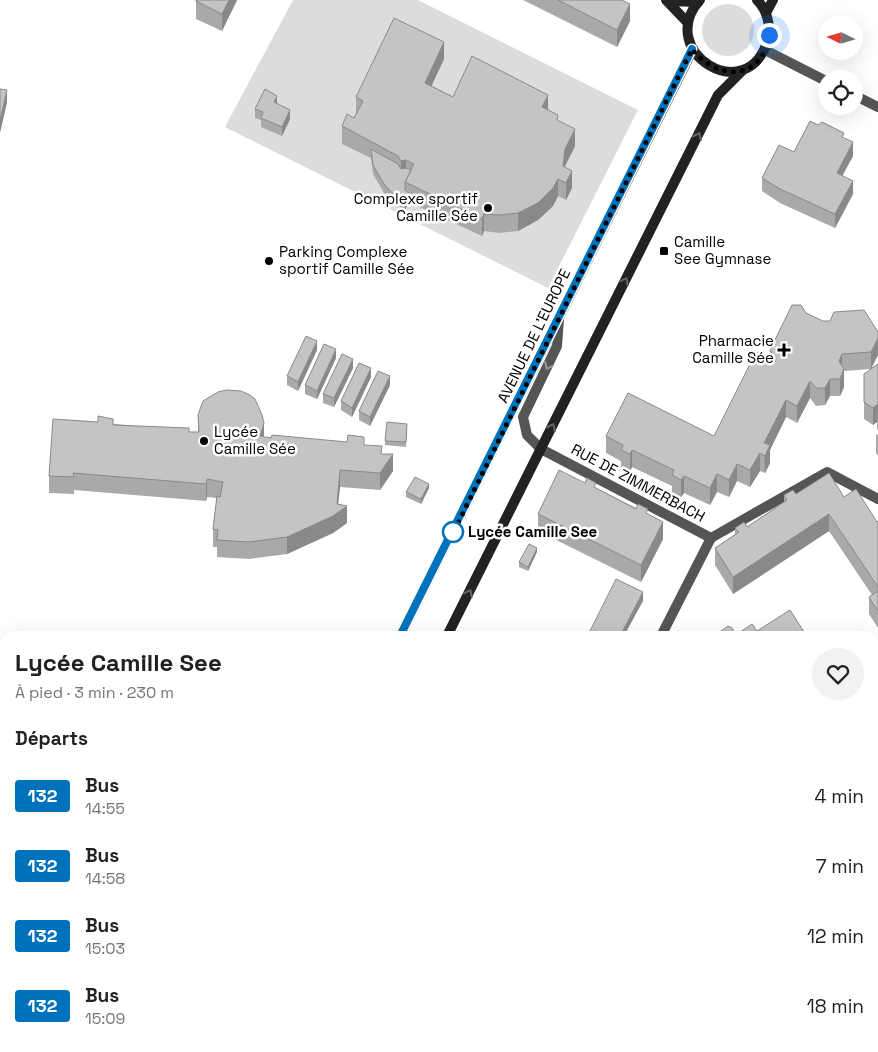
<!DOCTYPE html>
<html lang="fr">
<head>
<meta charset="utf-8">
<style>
	body { margin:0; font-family:"Space Grotesk",sans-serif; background:#f2f2f2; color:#202124; height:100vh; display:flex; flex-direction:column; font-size:19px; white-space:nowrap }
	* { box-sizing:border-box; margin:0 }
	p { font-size:16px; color:#757577 }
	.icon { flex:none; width:28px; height:28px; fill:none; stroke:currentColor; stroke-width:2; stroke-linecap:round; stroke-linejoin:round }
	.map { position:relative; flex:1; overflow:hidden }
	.panel { position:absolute; left:0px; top:631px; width:879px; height:421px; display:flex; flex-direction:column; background:#fff; border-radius:15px 15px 0 0; box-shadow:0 5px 20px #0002 }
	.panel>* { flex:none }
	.badge { padding:0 10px; border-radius:4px; font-size:18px; line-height:32px }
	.needle { width:32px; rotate:275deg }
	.tools { position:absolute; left:818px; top:15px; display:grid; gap:10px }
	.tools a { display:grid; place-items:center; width:45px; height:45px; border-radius:50%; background:#fff; box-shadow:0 5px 20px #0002; font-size:25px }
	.you { position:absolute; width:25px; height:25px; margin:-12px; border:4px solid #fff; border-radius:50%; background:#1a73e8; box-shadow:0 0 0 8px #1a73e833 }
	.map>.badge { position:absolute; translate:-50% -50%; box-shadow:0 0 0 2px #fff }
	h2 { padding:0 15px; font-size:19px; line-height:45px }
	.round { display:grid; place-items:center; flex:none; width:52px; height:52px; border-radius:26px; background:#f2f2f2 }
	.summary { display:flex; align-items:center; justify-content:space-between; height:85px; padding:0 15px }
	h1 { font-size:24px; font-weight:600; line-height:38px }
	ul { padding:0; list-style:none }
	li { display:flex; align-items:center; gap:15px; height:70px; padding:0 15px }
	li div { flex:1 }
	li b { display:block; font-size:19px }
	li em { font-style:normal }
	li .badge { min-width:55px; font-weight:700; text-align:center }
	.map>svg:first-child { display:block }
	.green { fill:#dcdcdc }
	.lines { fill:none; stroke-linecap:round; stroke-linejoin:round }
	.street { stroke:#555; stroke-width:10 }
	.secondary { stroke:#222; stroke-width:10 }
	.wall { fill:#a9a9a9 }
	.shaded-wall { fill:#898989 }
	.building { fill:#c4c4c4; stroke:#898989 }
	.oneway { stroke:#646464 }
	.oneway2 { stroke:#999 }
	.line-casing { stroke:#fff; stroke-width:11 }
	.line { stroke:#0072bc; stroke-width:8 }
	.walk { stroke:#000; stroke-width:5; stroke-dasharray:0 9 }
	.poi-dot { fill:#000; stroke:#fff; stroke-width:2 }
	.stop-dot { fill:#fff; stroke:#0072bc; stroke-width:2.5 }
	.labels { text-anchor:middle; stroke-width:5; stroke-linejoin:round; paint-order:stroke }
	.poi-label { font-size:15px; fill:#000; stroke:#fff; text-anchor:start }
	.street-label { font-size:15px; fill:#000; stroke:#fff }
	.stop-label { font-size:15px; font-weight:bold; fill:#000; stroke:#fff; text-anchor:start }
</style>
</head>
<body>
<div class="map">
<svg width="878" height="1052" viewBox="0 0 878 1052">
	<rect width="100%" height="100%" fill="#fff"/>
	<g class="green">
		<polygon points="293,0 418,0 638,110 548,288 225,127"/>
		<circle cx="728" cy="30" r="26"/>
		<polygon points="248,1048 701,1048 715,1052 246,1052"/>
	</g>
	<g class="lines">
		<g class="street">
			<polyline points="765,50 826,81"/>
			<polyline points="854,95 878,107"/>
			<polyline points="559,319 557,346 523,417 527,435 541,449 711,538 827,472 878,499"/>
			<polyline points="661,636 711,538"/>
			<polyline points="874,841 878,841"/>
			<polyline points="0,914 5,916"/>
			<polyline points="874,1002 878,1002"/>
			<polyline points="0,1014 5,1015"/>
			<polyline points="103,1048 117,1052"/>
			<polyline points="46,1052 48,1048"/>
		</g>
		<g class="secondary">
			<polyline points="666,0 688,23"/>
			<path d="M 700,0 C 654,51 748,110 768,39 C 771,25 767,10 757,0"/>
			<polyline points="668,1 698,2"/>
			<polyline points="766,13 773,0"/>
			<polyline points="400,636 693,49"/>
			<polyline points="447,636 718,95 742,71"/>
			<polyline points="217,1052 219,1048"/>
		</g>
	</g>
	<g class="wall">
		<polygon points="196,0 237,0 222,31 196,19"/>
		<polygon points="523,0 622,0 630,21 617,47"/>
		<polygon points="444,59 431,86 453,97 548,110 558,121 575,146 565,166 572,188 566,200 558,196 553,206 538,220 518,231 499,233 484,231 482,236 409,202 405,210 392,202 384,193 373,174 371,158 342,144 342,126 354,118 356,114 356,97"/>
		<polygon points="277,104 290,119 282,136 261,127 261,120 255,118 255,109"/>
		<polygon points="844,138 853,156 842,175 853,194 835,228 780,203 762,191 762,178 794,152"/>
		<polygon points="806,313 878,355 871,368 878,364 878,430 877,429 877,422 873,425 864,419 864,374 871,369 844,371 844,387 840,396 830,396 825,405 816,406 810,398 797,423 786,417 770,450 770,463 765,473 760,471 750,487 737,481 729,497 717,492 710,505 684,493 681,497 672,492 672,486 632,467 630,471 621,467 621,461 606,453 606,436 714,436 770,359 770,350"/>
		<polygon points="317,350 298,391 287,385 287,376"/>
		<polygon points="336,358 317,399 305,394 305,385"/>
		<polygon points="353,368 334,407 323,403 323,394"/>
		<polygon points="371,377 352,417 341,410 341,401"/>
		<polygon points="390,385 370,426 359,420 359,411"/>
		<polygon points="198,415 264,437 364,445 382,454 393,471 380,490 340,487 338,505 347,523 333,533 287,554 249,559 217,557 217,547 213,547 213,529 217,498 207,497 206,501 74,490 74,494 49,493 49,476 98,422 189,432 198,432"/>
		<polygon points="407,428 406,447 385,445 385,441"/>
		<polygon points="878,434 878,456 876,453 876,435"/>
		<polygon points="429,488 421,504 406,497 406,492"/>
		<polygon points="596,488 648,514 663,539 641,582 538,531 538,514"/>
		<polygon points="796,494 844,497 877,522 878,521 878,628 869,614 869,597 872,595 829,531 733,594 715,565 715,548 735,535 735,528 747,527 784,502 784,495"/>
		<polygon points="537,552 528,571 519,567 519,562"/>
		<polygon points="878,780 878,802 874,798 874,785"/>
		<polygon points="0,834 4,844 3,848 5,848 5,875 3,881 0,880"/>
		<polygon points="876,867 878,867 878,968 874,968 874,916 878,916"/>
		<polygon points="5,953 5,973 2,972 2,963"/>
		<polygon points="878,1021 878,1052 852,1052 852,1048 874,1048"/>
		<polygon points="805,1048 835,1048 836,1052 806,1052"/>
	</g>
	<g class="shaded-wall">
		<polygon points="229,0 237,0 222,31 222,14"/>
		<polygon points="630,4 630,21 617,47 617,30"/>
		<polygon points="444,42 444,59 425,100 425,83"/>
		<polygon points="7,90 7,103 0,133 0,120"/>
		<polygon points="548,95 548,112 542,107"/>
		<polygon points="277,96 277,105 274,102"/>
		<polygon points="290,110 290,119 282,136 282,127"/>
		<polygon points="575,129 575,146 565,166 563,183 563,166 565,149"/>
		<polygon points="853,142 853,156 837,186 837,173"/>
		<polygon points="406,160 406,177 401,178 401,161"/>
		<polygon points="572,171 572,188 566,200 566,183"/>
		<polygon points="558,179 558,196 553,206 538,220 518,231 518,213"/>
		<polygon points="853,181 853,194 835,228 835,214"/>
		<polygon points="409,193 409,202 405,210 405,201"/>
		<polygon points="484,214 484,231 482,236 482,219"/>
		<polygon points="878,338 878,355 871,369 871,352"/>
		<polygon points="317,341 317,350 298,391 298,382"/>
		<polygon points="336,349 336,358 317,399 317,391"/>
		<polygon points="842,354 842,371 839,361"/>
		<polygon points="353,359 353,368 334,407 334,398"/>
		<polygon points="371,368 371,377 352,417 352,408"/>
		<polygon points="844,369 844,387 840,396 840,379"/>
		<polygon points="390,376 390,385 370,426 370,417"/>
		<polygon points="830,379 830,396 825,405 825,388"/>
		<polygon points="810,381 810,398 797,423 797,406"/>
		<polygon points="786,400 786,417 770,450 770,463 765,473 764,443"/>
		<polygon points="878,404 877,422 873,425 873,408"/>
		<polygon points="264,423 264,440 260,436"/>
		<polygon points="632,450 632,467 630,471 630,454"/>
		<polygon points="760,453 760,471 750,487 750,470"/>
		<polygon points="393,454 393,471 380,490 380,473"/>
		<polygon points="737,464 737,481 729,497 729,480"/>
		<polygon points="340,470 340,487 337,513 347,506 347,523 333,533 287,554 287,537 337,504"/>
		<polygon points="717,474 717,492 710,505 710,488"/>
		<polygon points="684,476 684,493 681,497 681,480"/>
		<polygon points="207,479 207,497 206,501 206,484"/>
		<polygon points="429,484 429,488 421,504 421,499"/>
		<polygon points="829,514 829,531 733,594 733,577"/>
		<polygon points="663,522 663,539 641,582 641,565"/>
		<polygon points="537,548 537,552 528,571 528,567"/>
		<polygon points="643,592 643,601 624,636 620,636"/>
		<polygon points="878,714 878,723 874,726 874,717"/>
		<polygon points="4,835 4,844 1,856 1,847"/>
		<polygon points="5,866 5,875 3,881 3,872"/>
		<polygon points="15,1048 18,1048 17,1052 14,1052"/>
	</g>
	<g class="building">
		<polygon points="196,0 229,0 222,14 196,1"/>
		<polygon points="558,0 622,0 630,4 617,30"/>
		<polygon points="394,18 444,42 425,83 453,97 472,56 548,95 542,107 558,115 557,120 575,129 565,149 563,166 572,171 566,183 558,179 553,188 538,203 518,213 499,215 484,214 482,219 405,182 414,164 406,160 401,161 398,156 342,126 347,114 354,118 363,101 356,97"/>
		<polygon points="0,89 7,90 0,120"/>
		<polygon points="265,89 277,96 274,102 290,110 282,127 261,118 263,112 255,109"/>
		<polygon points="810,121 818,125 822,122 844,133 842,137 853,142 837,173 853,181 835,214 780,189 762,178 779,145 794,152"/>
		<polygon points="371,149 398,164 401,169 406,168 411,170 405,182 405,190 409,193 405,201 392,193 384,184 373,165"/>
		<polygon points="792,305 801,305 806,313 823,321 830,321 834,312 864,310 878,332 878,338 871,352 842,354 839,361 844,369 840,379 830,379 825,388 816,388 810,381 797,406 786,400 764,443 770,445 765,456 760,453 750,470 737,464 729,480 717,474 710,488 684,476 681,480 672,475 674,470 632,450 630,454 621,450 623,445 606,436 628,393 714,436 756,352 775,362 776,359 770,350"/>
		<polygon points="306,336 317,341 298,382 287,376"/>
		<polygon points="324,344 336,349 317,391 305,385"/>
		<polygon points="342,354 353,359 334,398 323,394"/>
		<polygon points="359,363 371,368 352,408 341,401"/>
		<polygon points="878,364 878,404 873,408 864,402 864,374"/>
		<polygon points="378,371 390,376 370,417 359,411"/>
		<polygon points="226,390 241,391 250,395 255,399 262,415 264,423 260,436 271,438 272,435 347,442 348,435 364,437 364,445 382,446 381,454 393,454 380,473 340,470 337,504 347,506 333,516 287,537 249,542 217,540 218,530 213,529 217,496 220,497 223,482 207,479 206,484 73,473 74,477 49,476 53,419 98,422 98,416 113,419 113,425 189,428 189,432 199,432 198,415 203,401 218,392"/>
		<polygon points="387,422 407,424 406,442 385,441"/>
		<polygon points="559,470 585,483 587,478 596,483 594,487 636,509 638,504 648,509 646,513 663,522 641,565 538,514"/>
		<polygon points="829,473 844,497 856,489 877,522 878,521 878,587 829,514 733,577 715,548 739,532 735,528 744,522 747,527 787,500 784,495 793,490 796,494"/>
		<polygon points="415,477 429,484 421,499 406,492"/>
		<polygon points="529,544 537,548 528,567 519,562"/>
		<polygon points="616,579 643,592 620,636 589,636 591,631 590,631"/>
		<polygon points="878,591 878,611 869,597"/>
		<polygon points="790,610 806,635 803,636 714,636 728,626 732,628 736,635 752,624 757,631"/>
		<polygon points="303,632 311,636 301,636"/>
		<polygon points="874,686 878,692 878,714 874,717"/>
		<polygon points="878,780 878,793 874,789 874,785"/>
		<polygon points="0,834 4,835 1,847 5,849 5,866 3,872 0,871"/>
		<polygon points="876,867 878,867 878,906"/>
		<rect x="874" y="916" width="4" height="39"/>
		<polygon points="5,953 5,964 2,963"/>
		<polygon points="874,1021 878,1021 878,1048 852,1049 852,1048 874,1048"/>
		<polygon points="0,1025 5,1026 5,1048 15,1048 14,1052 0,1052"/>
		<polygon points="806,1048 835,1048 836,1050 806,1052"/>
	</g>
	<defs><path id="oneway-chevron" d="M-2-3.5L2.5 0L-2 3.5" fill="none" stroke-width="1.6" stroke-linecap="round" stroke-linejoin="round" transform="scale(1.25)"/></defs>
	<g class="oneway">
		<use href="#oneway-chevron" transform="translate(698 136) rotate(-63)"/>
		<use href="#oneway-chevron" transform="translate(625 281) rotate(-63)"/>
		<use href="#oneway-chevron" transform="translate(552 427) rotate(-63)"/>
		<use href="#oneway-chevron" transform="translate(469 593) rotate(-63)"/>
	</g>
	<use class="oneway2" href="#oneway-chevron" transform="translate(548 366) rotate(116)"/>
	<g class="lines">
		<g class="line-casing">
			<polyline id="line" points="400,636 692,49"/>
		</g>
		<use href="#line" class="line"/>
		<path class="walk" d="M 453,532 L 452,535 L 692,49 C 711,74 748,84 765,50 C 767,45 767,40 769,35"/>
	</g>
	<g class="poi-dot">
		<circle cx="488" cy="208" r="5"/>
		<rect x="659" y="246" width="10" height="10" rx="2.5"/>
		<circle cx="269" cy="261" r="5"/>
		<path d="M781.5 342.5h5v5h5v5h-5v5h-5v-5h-5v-5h5z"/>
		<circle cx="204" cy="441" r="5"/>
	</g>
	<circle class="stop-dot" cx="453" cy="532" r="10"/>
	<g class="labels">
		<g class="poi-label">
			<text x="478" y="204" text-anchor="end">Complexe sportif<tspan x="478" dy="17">Camille Sée</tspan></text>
			<text x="674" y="247">Camille<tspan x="674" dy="17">See Gymnase</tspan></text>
			<text x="279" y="257">Parking Complexe<tspan x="279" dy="17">sportif Camille Sée</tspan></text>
			<text x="774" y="346" text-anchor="end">Pharmacie<tspan x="774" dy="17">Camille Sée</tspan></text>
			<text x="214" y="437">Lycée<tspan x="214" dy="17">Camille Sée</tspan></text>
		</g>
		<g class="street-label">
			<text transform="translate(534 336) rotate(-64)" y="5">AVENUE DE L'EUROPE</text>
			<text transform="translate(638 483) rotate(28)" y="5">RUE DE ZIMMERBACH</text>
		</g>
		<g class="stop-label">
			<text x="468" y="537">Lycée Camille See</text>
		</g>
	</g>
</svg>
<div class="tools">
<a><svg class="needle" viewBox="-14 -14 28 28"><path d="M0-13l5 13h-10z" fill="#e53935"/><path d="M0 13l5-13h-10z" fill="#757577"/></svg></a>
<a><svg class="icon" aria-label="locate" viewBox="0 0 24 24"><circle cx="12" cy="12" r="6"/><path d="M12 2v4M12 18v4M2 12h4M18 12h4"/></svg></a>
</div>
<div class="you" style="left:769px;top:35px"></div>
<section class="panel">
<div class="summary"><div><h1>Lycée Camille See</h1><p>À pied · 3 min · 230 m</p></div><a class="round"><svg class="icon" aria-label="heart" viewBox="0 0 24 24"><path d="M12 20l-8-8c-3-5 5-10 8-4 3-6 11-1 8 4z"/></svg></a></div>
<h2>Départs</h2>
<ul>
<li><span class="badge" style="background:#0072bc;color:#fff">132</span><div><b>Bus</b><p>14:55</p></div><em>4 min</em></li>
<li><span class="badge" style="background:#0072bc;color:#fff">132</span><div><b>Bus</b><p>14:58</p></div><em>7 min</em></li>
<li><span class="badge" style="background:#0072bc;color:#fff">132</span><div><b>Bus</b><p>15:03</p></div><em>12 min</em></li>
<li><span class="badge" style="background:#0072bc;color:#fff">132</span><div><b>Bus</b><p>15:09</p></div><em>18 min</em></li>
</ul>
</section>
</div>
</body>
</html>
